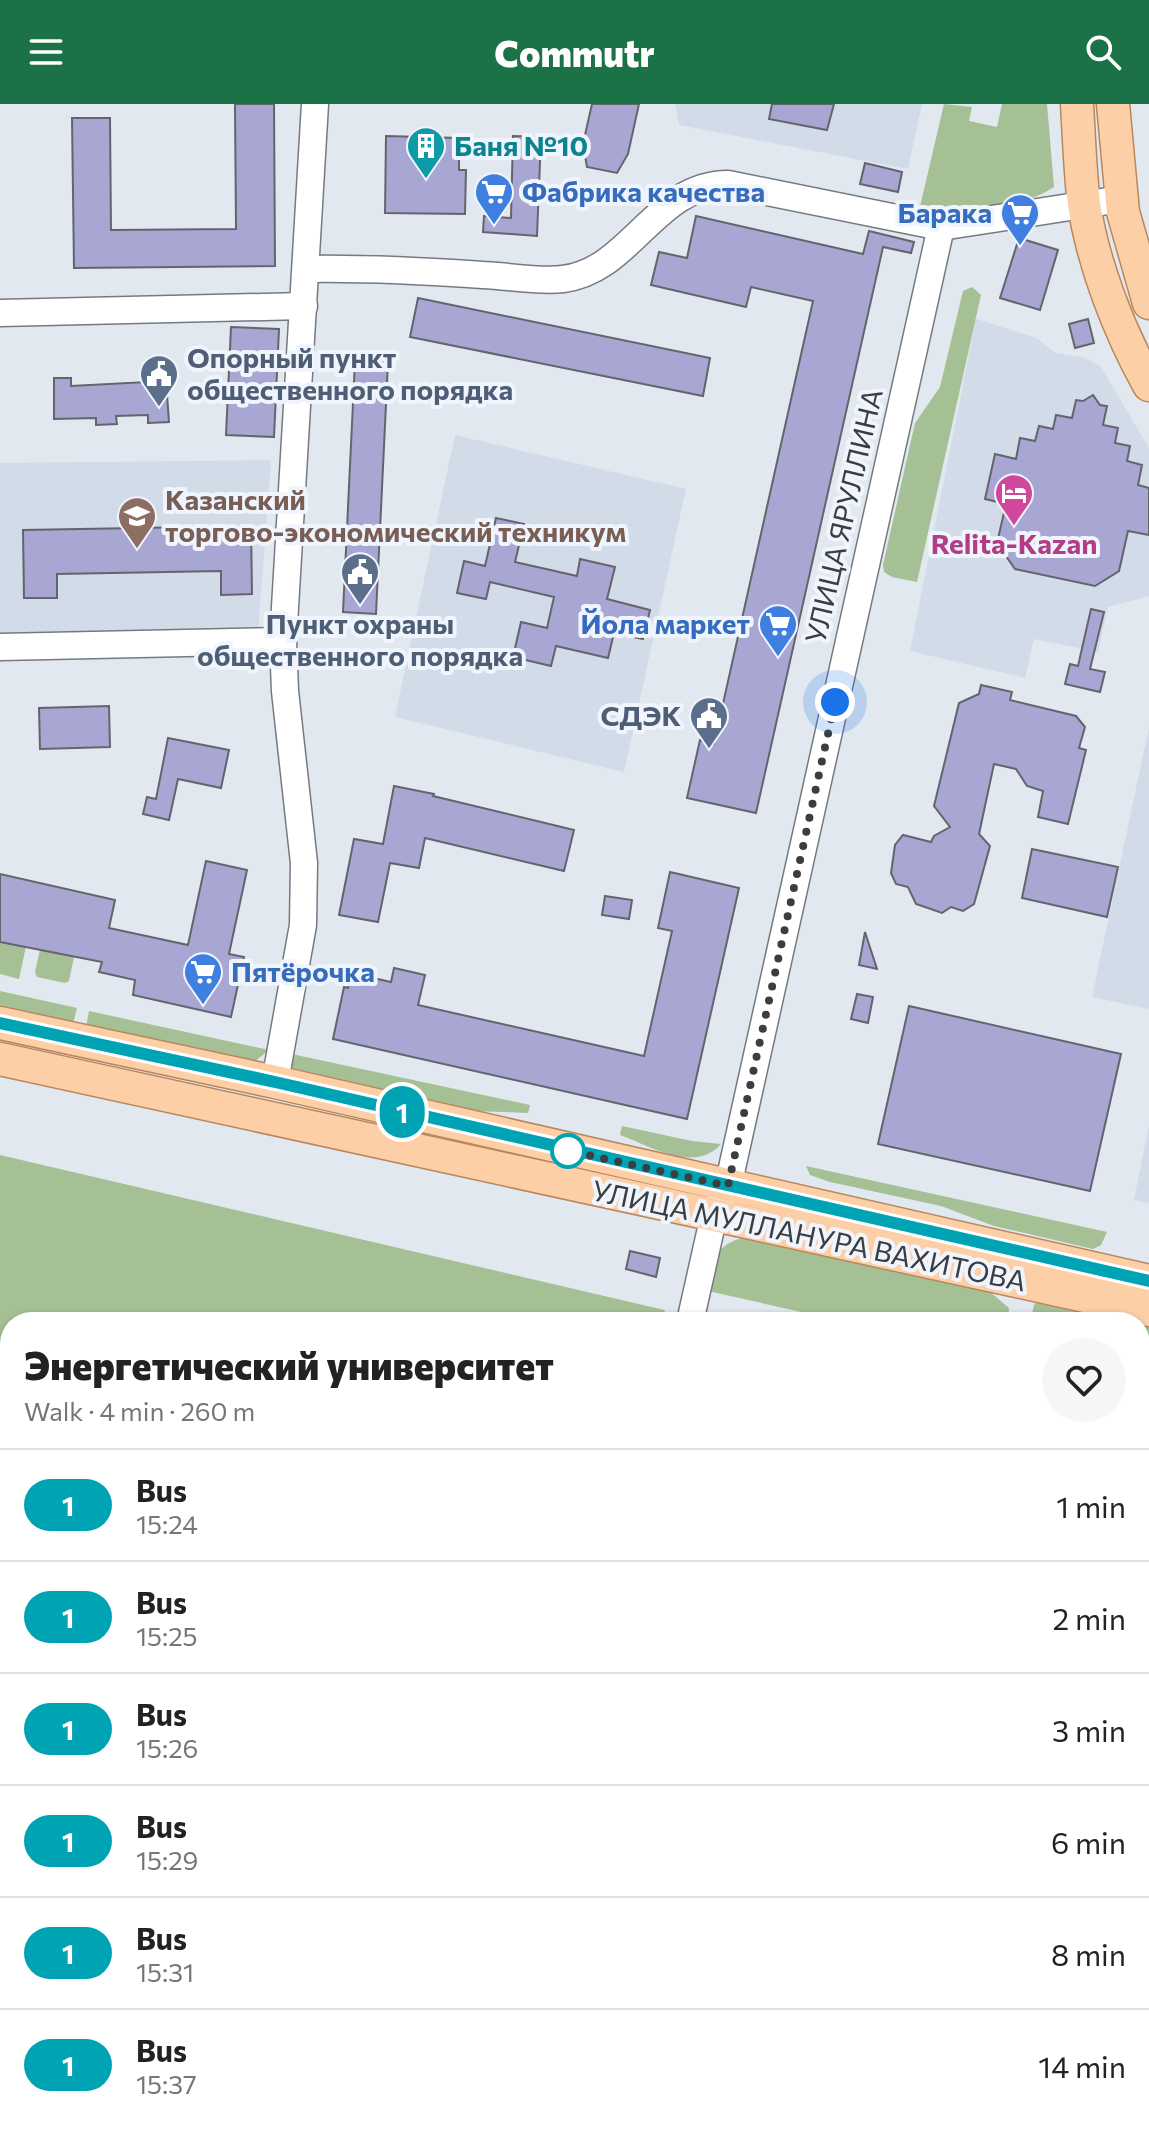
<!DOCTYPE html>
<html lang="en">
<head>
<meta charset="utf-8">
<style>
	body { margin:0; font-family:Commissioner,sans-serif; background:#f6f6f6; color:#222; height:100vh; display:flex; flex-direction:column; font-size:30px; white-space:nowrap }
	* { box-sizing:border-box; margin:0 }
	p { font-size:26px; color:#767676 }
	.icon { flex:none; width:44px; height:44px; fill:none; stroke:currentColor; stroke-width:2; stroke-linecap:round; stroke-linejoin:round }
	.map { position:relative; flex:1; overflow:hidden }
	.drawer { position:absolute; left:0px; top:1208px; width:1150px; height:824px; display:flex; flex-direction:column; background:#fff; border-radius:32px 32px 0 0; box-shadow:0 2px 6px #0004 }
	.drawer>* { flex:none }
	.badge { padding:0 16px; border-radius:26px; font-size:28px; line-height:52px }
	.you { position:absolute; width:40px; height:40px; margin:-20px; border:6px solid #fff; border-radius:50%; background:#1a73e8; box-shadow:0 0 0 12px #1a73e833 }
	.map>.badge { position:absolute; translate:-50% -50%; box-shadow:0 0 0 4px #fff }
	.round { display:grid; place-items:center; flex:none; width:84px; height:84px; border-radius:42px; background:#f6f6f6 }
	.head { display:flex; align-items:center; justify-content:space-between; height:136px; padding:0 24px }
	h1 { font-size:38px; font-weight:800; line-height:60px }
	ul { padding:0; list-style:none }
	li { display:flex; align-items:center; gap:24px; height:112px; padding:0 24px; border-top:2px solid #e0e0e0 }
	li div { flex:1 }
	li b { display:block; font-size:30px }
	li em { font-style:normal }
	li .badge { min-width:88px; font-weight:700; text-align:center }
	header { display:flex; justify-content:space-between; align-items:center; height:104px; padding:0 24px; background:#1a7246; color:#fff; font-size:36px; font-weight:800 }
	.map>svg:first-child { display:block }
	.built { fill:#d2dbe8 }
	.green { fill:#a6c096 }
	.building { fill:#a8a6d3; stroke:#65646c; stroke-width:2 }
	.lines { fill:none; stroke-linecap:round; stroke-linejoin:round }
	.minor-casing { stroke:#757a81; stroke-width:29 }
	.major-casing { stroke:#b8875d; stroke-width:35 }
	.minor { stroke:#fff; stroke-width:26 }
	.major { stroke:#fdcfa7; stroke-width:32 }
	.line-casing { stroke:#fff; stroke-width:18 }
	.line { stroke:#00a3b4; stroke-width:12 }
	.walk { stroke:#3b3d40; stroke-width:8; stroke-dasharray:0 14.4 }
	.stop-dot { fill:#fff; stroke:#00a3b4; stroke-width:4 }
	.labels { text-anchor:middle; stroke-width:8; stroke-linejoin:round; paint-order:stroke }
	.culture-label { font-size:28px; font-weight:bold; fill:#0d838f; stroke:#f0f5fd; text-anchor:start }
	.shop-label { font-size:28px; font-weight:bold; fill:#366cbe; stroke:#f0f5fd; text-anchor:start }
	.service-label { font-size:28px; font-weight:bold; fill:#4e5e75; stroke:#f0f5fd; text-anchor:start }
	.education-label { font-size:28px; font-weight:bold; fill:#785e54; stroke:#f0f5fd; text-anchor:start }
	.street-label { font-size:28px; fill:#3b3d40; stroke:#f0f5fd }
	.hotel-label { font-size:28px; font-weight:bold; fill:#b23c85; stroke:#f0f5fd }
</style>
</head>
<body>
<header><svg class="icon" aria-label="menu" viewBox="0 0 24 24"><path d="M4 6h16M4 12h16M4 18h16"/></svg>Commutr<svg class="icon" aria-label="search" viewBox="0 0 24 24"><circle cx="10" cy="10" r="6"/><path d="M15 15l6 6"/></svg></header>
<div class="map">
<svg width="1149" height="2032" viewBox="0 0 1149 2032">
	<rect width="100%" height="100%" fill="#e2e8ef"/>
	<g class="built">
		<polygon points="675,0 922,0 908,65 679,21"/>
		<polygon points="976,215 1037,234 1055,249 1086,254 1101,263 1149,344 1149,492 1108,503 1098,548 1034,535 1025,574 910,547"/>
		<polygon points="455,331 686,385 624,668 395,613"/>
		<polygon points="271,356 258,529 0,534 0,359"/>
		<polygon points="1149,623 1149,905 1092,893"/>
		<polygon points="1149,1022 1149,1099 1134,1096"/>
		<polygon points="1140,1317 1149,1319 1149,1753 1140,1772"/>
		<polygon points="200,2022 405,2022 447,2032 197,2032"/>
		<polygon points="524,2022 727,2022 725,2032 522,2032"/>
	</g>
	<g class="green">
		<path d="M 944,0 L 972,3 L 969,17 L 997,23 L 1002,0 L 1047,0 L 1054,83 C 1020,106 959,109 918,111 Z"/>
		<polygon points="972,183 981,191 917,478 892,473 884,468 883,461 915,319 940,283 963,187"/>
		<polygon points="0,832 27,838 19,875 0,870"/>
		<polygon points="41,841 75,848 69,877 65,879 37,873 35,868"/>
		<polygon points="0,887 77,904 73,920 0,905"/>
		<polygon points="89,907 269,946 254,958 86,923"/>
		<polygon points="287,949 530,1001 528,1009 471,1007 296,969 290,961"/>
		<path d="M 622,1022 L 692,1037 L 721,1040 C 695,1070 650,1042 620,1031 Z"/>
		<polygon points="0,1051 660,1205 665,1206 662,1218 10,1218 10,1391 0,1388"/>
		<polygon points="806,1062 1107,1128 1101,1141 1093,1145 994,1122 941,1102 830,1078 810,1071"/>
		<path d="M 748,1132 L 989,1187 L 1009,1204 L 1008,1218 L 846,1218 L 708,1187 C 716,1153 712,1142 748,1132 Z"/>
		<polygon points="1039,1197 1149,1218 1149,1243 1140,1241 1140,1218 1030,1217 1034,1201"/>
	</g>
	<g class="building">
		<polygon points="235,0 274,0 275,162 74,164 72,14 110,14 111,126 236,125"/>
		<polygon points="592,0 639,0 628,50 617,69 587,63 583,40"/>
		<polygon points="772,0 834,0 827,26 769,15"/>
		<polygon points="386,32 459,34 459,66 466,66 465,110 385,109"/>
		<polygon points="513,32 541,33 537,132 483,128 484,112 511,114"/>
		<polygon points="865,59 902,68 898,88 860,80"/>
		<polygon points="696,112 863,150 869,127 914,138 911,149 883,143 756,709 687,694 700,636 714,640 813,197 751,183 746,203 651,181 659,148 687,154"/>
		<polygon points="1019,134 1058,146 1040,206 1000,194"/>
		<polygon points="418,194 710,254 703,292 410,233"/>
		<polygon points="1088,215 1094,239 1075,244 1069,220"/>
		<polygon points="231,223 279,225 274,333 226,331"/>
		<polygon points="355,257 388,258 376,510 343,508"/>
		<polygon points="54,274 71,274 71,282 166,277 169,318 148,319 148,311 116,312 117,320 96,321 96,314 54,315"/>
		<polygon points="1093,291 1100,301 1107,302 1103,321 1118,324 1115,339 1130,342 1127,357 1142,361 1138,381 1149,384 1149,431 1128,427 1119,467 1095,482 1015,465 997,439 1006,400 985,395 995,350 1016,355 1020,334 1035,337 1039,322 1053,325 1056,311 1072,314 1076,296 1083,297"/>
		<polygon points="496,414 524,420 515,458 577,472 580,455 615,463 607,495 650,506 643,535 614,529 608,554 556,542 551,562 513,553 521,518 547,524 554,493 490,478 486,495 457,489 464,457 485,462"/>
		<polygon points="251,422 252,490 221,491 221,467 57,470 57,494 24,494 23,426"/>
		<polygon points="1091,505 1104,508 1090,565 1105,568 1100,588 1065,580 1070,560 1078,562"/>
		<polygon points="981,581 1012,588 1010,596 1076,612 1085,623 1079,644 1086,646 1068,720 1038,713 1043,687 1027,682 1016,665 994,660 979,730 990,742 974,800 963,807 951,803 942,809 916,800 908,783 896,780 891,769 895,741 903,731 931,738 934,732 950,723 934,702 959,599 979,590"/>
		<polygon points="109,602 110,643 40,645 39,604"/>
		<polygon points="168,634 229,646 221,684 178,675 169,716 143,710 147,693 156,695"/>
		<polygon points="394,682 434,690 433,692 574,726 564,767 425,734 419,764 390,759 378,818 339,811 354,735 383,740"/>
		<polygon points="1032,745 1118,763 1107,813 1022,794"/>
		<polygon points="206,757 247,766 229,850 244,853 231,913 133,891 135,876 99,868 102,858 0,838 0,770 115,796 109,824 188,841"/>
		<polygon points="670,768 739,784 687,1015 333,935 344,883 348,884 351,869 391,878 394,864 425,871 418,901 644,952 672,827 658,824"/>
		<polygon points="605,792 632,796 629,815 602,811"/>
		<polygon points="865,828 877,865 859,861"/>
		<polygon points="857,890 873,893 868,919 851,915"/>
		<polygon points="909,902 1121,950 1090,1087 878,1040"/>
		<polygon points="630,1147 660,1154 656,1173 626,1165"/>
	</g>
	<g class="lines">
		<g class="minor-casing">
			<g id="minor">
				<path d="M 306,165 C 365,164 424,167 483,171 C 509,172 538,178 563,175 C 631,167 655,80 728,80 L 941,123 L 1121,95"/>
				<polyline points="0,209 304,202"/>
				<polyline points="0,543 283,537"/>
				<polyline points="275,978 303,821 304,759 285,587 283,537 315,0"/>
				<polyline points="690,1218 714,1111 728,1082 941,123"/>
				<polyline points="0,1413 10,1415"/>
				<polyline points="0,1816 10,1814"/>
				<polyline points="1140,1986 1149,1969"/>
				<polyline points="484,2022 510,2028"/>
				<polyline points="182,2032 187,2022"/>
				<polyline points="1116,2032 1121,2022"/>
			</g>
		</g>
		<g class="major-casing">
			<g id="major">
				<path d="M 1077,0 C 1079,33 1080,67 1084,100 C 1093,160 1119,227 1149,281"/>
				<polyline points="1113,0 1123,108 1149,199"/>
				<polyline points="0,919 275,978 1149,1177"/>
				<polyline points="0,955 1149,1206"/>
			</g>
		</g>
		<use href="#minor" class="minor"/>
		<use href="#major" class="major"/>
	</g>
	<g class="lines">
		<g class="line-casing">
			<polyline id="line" points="0,919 275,978 1149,1177"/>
		</g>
		<use href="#line" class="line"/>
		<polyline class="walk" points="568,1047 565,1046 728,1082 835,598"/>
	</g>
	<defs>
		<g id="building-pin" transform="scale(2)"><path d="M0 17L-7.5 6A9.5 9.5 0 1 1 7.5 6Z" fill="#0f9aa8" stroke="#f0f5fd"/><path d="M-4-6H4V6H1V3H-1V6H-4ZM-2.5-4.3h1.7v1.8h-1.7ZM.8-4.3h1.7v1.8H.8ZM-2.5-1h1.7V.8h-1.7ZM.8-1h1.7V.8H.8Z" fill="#fff"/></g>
		<g id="supermarket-pin" transform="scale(2)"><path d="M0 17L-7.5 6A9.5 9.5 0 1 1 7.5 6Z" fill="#3f7fe0" stroke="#f0f5fd"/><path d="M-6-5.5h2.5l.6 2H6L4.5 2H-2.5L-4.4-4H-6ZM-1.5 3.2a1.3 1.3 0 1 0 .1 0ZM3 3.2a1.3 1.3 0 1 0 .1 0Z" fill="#fff"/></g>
		<g id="civic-pin" transform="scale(2)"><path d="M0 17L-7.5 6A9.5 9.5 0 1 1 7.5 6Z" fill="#5c6f8a" stroke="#f0f5fd"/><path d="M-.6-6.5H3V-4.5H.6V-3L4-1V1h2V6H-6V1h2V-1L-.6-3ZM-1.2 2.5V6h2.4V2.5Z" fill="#fff"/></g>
		<g id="hotel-pin" transform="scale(2)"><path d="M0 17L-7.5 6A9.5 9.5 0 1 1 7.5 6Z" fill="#d1479c" stroke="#f0f5fd"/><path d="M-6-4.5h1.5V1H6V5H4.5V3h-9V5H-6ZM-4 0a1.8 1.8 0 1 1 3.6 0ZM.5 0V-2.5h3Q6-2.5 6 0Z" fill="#fff"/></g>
		<g id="university-pin" transform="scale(2)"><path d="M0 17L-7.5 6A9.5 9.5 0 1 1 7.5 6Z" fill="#8d6e63" stroke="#f0f5fd"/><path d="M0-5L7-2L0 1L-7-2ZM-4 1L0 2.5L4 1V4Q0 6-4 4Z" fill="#fff"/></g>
	</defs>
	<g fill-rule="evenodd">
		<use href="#building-pin" x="426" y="42"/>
		<use href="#supermarket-pin" x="494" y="88"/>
		<use href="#supermarket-pin" x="1020" y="109"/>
		<use href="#civic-pin" x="159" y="270"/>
		<use href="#hotel-pin" x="1014" y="389"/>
		<use href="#university-pin" x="137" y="412"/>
		<use href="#civic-pin" x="360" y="468"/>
		<use href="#supermarket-pin" x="778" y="520"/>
		<use href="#civic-pin" x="709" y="612"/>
		<use href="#supermarket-pin" x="203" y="868"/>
	</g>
	<circle class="stop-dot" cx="568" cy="1047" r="16"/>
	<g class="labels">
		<g class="culture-label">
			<text x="454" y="52">Баня №10</text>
		</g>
		<g class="shop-label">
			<text x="522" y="98">Фабрика качества</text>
			<text x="992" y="119" text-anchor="end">Барака</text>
			<text x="750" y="530" text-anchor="end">Йола маркет</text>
			<text x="231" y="878">Пятёрочка</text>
		</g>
		<g class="service-label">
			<text x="187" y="264">Опорный пункт<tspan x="187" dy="32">общественного порядка</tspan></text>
			<text x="360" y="530" text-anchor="middle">Пункт охраны<tspan x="360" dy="32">общественного порядка</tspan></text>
			<text x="681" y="622" text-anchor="end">СДЭК</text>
		</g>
		<g class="education-label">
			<text x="165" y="406">Казанский<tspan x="165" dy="32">торгово-экономический техникум</tspan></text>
		</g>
		<g class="street-label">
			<text transform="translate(844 412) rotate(-77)" y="10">УЛИЦА ЯРУЛЛИНА</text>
			<text transform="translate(809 1132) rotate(12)" y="10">УЛИЦА МУЛЛАНУРА ВАХИТОВА</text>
		</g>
		<g class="hotel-label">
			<text x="1014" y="450">Relita-Kazan</text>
		</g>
	</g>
</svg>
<div class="you" style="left:835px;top:598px"></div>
<b class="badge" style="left:402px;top:1008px;background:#00a3b4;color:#fff">1</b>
<section class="drawer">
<div class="head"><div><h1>Энергетический университет</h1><p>Walk · 4 min · 260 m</p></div><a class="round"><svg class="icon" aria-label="heart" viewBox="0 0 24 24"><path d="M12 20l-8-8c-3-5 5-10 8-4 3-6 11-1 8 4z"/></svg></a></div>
<ul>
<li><span class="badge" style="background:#00a3b4;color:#fff">1</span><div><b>Bus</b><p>15:24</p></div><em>1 min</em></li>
<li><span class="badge" style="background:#00a3b4;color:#fff">1</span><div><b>Bus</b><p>15:25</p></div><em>2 min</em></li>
<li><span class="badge" style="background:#00a3b4;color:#fff">1</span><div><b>Bus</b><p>15:26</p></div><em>3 min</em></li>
<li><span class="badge" style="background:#00a3b4;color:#fff">1</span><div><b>Bus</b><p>15:29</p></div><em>6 min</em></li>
<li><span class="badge" style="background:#00a3b4;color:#fff">1</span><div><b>Bus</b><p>15:31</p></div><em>8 min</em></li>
<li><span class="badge" style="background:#00a3b4;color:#fff">1</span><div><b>Bus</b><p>15:37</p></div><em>14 min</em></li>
</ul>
</section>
</div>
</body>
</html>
